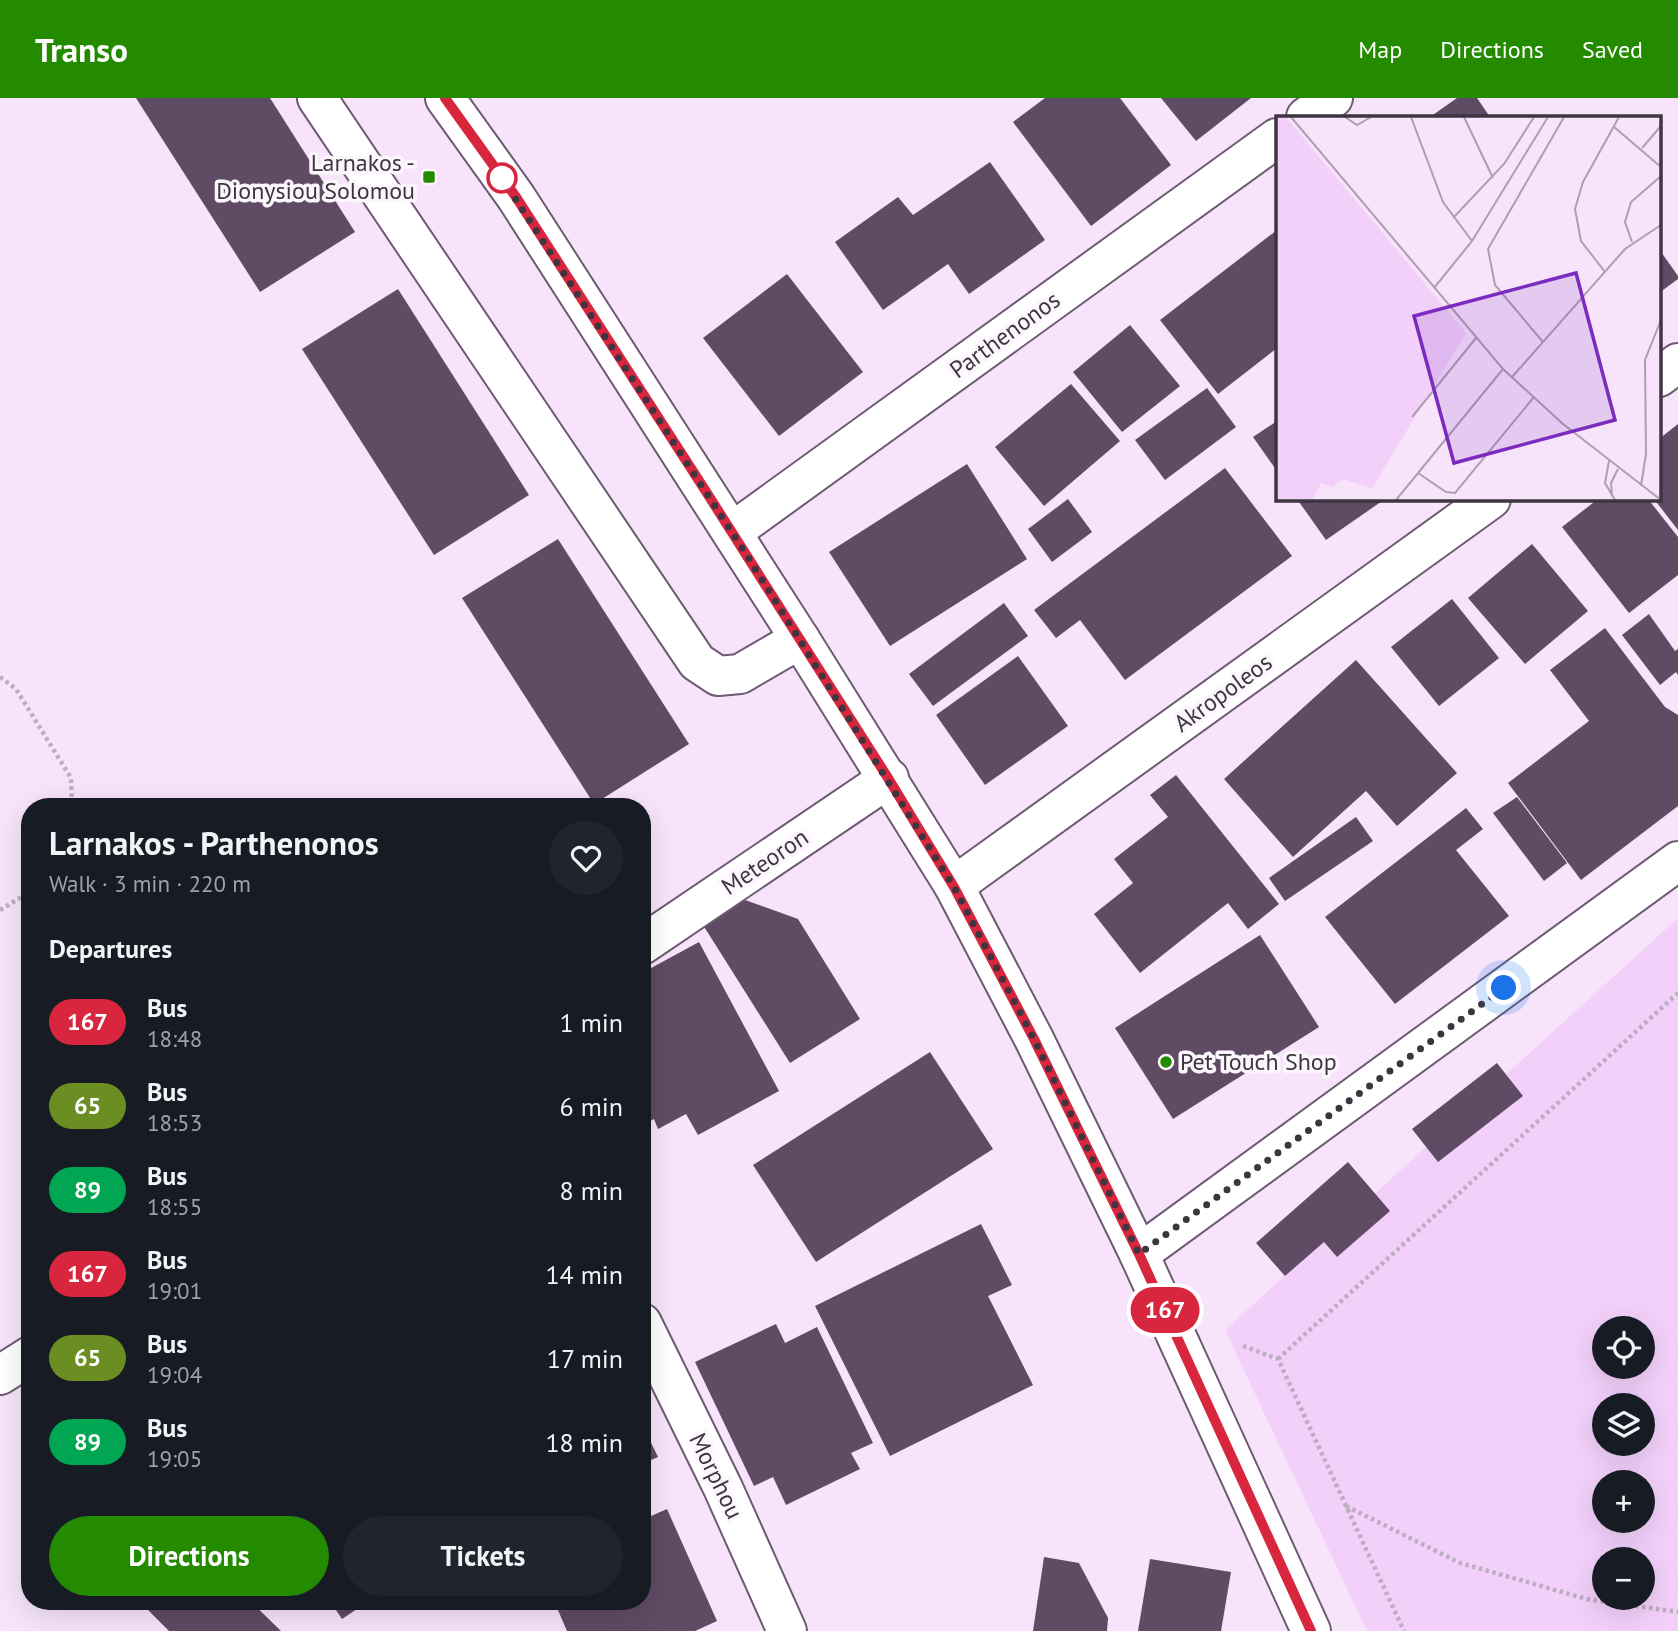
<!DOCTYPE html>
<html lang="en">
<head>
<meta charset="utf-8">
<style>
	body { margin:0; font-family:"PT Sans",sans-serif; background:#20242c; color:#f1f3f6; height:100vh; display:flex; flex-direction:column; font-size:26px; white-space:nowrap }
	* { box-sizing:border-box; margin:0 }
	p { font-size:23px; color:#9ea1a6 }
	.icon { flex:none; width:38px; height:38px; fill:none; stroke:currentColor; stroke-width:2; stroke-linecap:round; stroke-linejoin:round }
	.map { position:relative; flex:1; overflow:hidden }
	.side { position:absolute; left:21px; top:700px; width:630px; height:812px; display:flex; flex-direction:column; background:#171b24; border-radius:28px; box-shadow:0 7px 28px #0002 }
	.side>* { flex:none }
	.badge { padding:0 14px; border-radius:23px; font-size:24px; line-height:46px }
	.tools { position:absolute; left:1592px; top:1218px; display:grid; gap:14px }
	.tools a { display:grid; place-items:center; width:63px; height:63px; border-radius:50%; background:#171b24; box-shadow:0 7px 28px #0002; font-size:35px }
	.you { position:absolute; width:35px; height:35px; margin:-18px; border:5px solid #fff; border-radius:50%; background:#1a73e8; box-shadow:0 0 0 10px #1a73e833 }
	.map>.badge { position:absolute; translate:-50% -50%; box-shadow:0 0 0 4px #fff }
	h2 { padding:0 28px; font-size:26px; line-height:63px }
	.round { display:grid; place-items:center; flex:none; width:74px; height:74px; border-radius:37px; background:#20242c }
	.overview { display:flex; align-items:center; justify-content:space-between; height:119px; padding:0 28px }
	h1 { font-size:33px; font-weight:700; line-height:52px }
	.primary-button { display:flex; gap:14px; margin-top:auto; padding:14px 28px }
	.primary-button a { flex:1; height:80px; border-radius:42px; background:#248a00; color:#fff; font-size:28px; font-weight:700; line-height:80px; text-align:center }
	.primary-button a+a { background:#20242c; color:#f1f3f6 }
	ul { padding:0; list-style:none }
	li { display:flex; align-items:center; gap:21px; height:84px; padding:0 28px }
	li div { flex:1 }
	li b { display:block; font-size:26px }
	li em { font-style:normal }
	li .badge { min-width:77px; font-weight:700; text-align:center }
	header { display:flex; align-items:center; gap:42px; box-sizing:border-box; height:98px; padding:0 35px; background:#248a00; color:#fff }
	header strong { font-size:33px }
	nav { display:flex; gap:38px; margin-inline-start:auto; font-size:24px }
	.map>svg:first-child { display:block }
	.green { fill:#f2d0fa; fill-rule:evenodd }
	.building { fill:#5f4b64 }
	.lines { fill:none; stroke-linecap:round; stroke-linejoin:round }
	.minor-casing { stroke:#6e5a73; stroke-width:42 }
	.major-casing { stroke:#6e5a73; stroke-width:42 }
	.path { stroke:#bdadc0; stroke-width:4.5; stroke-dasharray:3.5 3.5; stroke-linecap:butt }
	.minor { stroke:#fff; stroke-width:38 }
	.major { stroke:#fff; stroke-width:38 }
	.line-casing { stroke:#fff; stroke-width:16 }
	.line { stroke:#d7263d; stroke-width:10 }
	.walk { stroke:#3e3540; stroke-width:7; stroke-dasharray:0 12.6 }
	.poi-dot { fill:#248a00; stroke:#fcf7fd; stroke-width:2.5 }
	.stop-dot { fill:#fff; stroke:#d7263d; stroke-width:3.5 }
	.labels { text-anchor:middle; stroke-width:7; stroke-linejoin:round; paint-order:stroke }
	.poi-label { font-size:24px; fill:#3e3540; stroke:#fcf7fd; text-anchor:end }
	.street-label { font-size:24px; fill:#3e3540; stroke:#fcf7fd }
	.inset-road { fill:none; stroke:#ad9eb0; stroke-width:2 }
	.view { fill:#7b2cbf; fill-opacity:0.15; stroke:#7b2cbf; stroke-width:3.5 }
	.inset-edge { fill:none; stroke:#3e3540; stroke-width:3.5 }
</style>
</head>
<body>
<header>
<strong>Transo</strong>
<nav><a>Map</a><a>Directions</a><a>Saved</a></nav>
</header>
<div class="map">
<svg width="1678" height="1533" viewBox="0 0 1678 1533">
	<rect width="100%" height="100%" fill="#f7e4fb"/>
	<path class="green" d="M 1678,820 L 1678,1533 L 1367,1533 L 1225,1232 ZM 1605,1230 L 1643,1230 L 1643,1269 L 1605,1269 ZM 1605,1307 L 1643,1307 L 1643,1346 L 1605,1346 ZM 1605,1384 L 1643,1384 L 1643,1423 L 1605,1423 ZM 1605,1461 L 1643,1461 L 1643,1500 L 1605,1500 Z"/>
	<g class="building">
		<polygon points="136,0 270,0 355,134 260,194"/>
		<polygon points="1045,0 1120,0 1171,67 1091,128 1013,24"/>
		<polygon points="1161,0 1251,0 1196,43"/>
		<polygon points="1457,0 1477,0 1490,19 1430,19"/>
		<polygon points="990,64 1045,142 969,196 948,166 883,212 835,144 898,99 913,117"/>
		<polygon points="1277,132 1277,250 1218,296 1160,222"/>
		<polygon points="1659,151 1678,178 1678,181 1659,195"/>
		<polygon points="787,176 863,274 779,338 703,240"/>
		<polygon points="398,191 529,397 434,457 302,251"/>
		<polygon points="1130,227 1180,288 1122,334 1073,274"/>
		<polygon points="1071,286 1120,343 1044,408 995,349"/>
		<polygon points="1207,290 1236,329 1165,382 1135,342"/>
		<polygon points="1277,323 1277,373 1253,339"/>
		<polygon points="1678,326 1678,432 1654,401 1659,401 1659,341"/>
		<polygon points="967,366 1027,461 890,548 829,454"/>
		<polygon points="1225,370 1292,458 1125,582 1080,522 1056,540 1034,512"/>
		<polygon points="1068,401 1092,434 1052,464 1028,431"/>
		<polygon points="1297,401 1385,401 1326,442"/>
		<polygon points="1598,401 1648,401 1678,439 1678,477 1629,515 1562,429"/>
		<polygon points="558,441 689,646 594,706 462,500"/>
		<polygon points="1532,446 1588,513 1525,566 1468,500"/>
		<polygon points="1452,501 1499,560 1439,608 1391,549"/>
		<polygon points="1004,505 1028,538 933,608 909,576"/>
		<polygon points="1649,516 1675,553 1678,551 1678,577 1676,574 1660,587 1622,537"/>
		<polygon points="1605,530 1665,609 1678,617 1678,708 1581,782 1508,685 1589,623 1550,572"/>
		<polygon points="1018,558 1068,628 985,687 936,617"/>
		<polygon points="1356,562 1457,675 1397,728 1366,693 1293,759 1224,681"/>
		<polygon points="1176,677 1279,806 1248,831 1228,805 1140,875 1094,816 1133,785 1114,761 1168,719 1150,697"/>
		<polygon points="1517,699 1567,765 1544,783 1493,715"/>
		<polygon points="1466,710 1483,731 1456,752 1509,818 1395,906 1325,819"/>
		<polygon points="1356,719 1373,743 1285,803 1269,780"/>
		<polygon points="745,802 798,821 860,921 790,965 703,827"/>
		<polygon points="1260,837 1319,929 1173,1021 1115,930"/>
		<polygon points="699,844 779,993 698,1037 686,1016 658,1031 654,1021 642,1027 642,875"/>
		<polygon points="930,954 993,1051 816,1164 753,1067"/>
		<polygon points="1497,965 1523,998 1438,1064 1412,1031"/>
		<polygon points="1348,1064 1390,1113 1337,1159 1324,1144 1285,1178 1256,1145"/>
		<polygon points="981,1126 1012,1187 988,1198 1033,1287 890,1358 815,1208"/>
		<polygon points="776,1226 785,1245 817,1229 873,1345 851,1355 860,1371 786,1407 773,1379 754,1388 695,1264"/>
		<polygon points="642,1326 658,1359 642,1366"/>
		<polygon points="667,1411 717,1523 695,1533 567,1533 554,1503 642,1503 642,1422"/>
		<polygon points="1044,1459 1079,1465 1108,1520 1107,1533 1033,1533"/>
		<polygon points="1150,1461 1231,1474 1221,1533 1138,1533"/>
		<polygon points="139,1503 250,1503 281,1533 169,1533"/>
		<polygon points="330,1503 369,1503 342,1521"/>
	</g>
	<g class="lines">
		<g class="minor-casing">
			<g id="minor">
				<polyline points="317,0 697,564 718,578 740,576 800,541"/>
				<polyline points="1306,19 1333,0"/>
				<polyline points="1659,279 1678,265"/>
				<polyline points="732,434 1277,40"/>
				<polyline points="954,788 1491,401"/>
				<polyline points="642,847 889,680"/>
				<polyline points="1139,1156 1678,763"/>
				<polyline points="642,1225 723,1390 787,1533"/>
				<polyline points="0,1277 30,1258"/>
			</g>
		</g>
		<g class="major-casing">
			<polyline id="major" points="445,0 516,99 800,541 954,788 1034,941 1139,1156 1311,1533"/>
		</g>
		<g class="path">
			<polyline points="0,579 16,591 71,680 72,709"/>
			<polyline points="0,812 30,794"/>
			<polyline points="1243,1248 1278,1261 1404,1533"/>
			<polyline points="1278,1261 1678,895"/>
			<polyline points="1346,1408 1460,1465 1587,1501 1678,1514"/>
		</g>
		<use href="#minor" class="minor"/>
		<use href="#major" class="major"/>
	</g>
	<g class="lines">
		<g class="line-casing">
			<polyline id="line" points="445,0 516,99 705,392 888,680 954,789 1034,941 1139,1156 1311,1533"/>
		</g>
		<use href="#line" class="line"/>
		<polyline class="walk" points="502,80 746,456 954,789 1034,941 1139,1156 1504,890"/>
	</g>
	<g class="poi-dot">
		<rect x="422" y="72" width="14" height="14" rx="3.5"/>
		<circle cx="1166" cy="964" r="7"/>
	</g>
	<circle class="stop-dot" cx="502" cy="80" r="14"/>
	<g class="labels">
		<g class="poi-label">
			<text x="415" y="73">Larnakos -<tspan x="415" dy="28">Dionysiou Solomou</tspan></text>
			<text x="1180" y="972" text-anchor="start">Pet Touch Shop</text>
		</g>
		<g class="street-label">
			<text transform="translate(1005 237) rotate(-36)" y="8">Parthenonos</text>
			<text transform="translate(1223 595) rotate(-36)" y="8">Akropoleos</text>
			<text transform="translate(765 764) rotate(-34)" y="8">Meteoron</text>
			<text transform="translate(716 1378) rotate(64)" y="8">Morphou</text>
		</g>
	</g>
	<g transform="translate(1276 18)">
		<rect width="385" height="385" fill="#f7e4fb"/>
		<path d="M 0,1 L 10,1 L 190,217 L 96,372 L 67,363 L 56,371 L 45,367 L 36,384 L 0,384 Z" fill="#f2d0fa"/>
		<path class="inset-road" d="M 15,1 L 227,253 L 287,308 L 385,384M 69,1 L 81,9 L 95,1M 135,1 L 167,86 L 196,125M 188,1 L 217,62M 338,11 L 385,51M 366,32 L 385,10M 177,102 L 228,48 L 258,1M 356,126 L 349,106 L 355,86 L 385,60M 329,156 L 305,125 L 299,93 L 307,66 L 343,1M 158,172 L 196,125 L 272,1M 267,226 L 219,169 L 212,133 L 288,1M 236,261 L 349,133 L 385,109M 136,301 L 200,222M 333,345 L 329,367 L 339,384M 142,357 L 170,376 L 179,377 L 258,281M 365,370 L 370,338 L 369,244 L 385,204M 336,379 L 335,367 L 342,353M 120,384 L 227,253"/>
		<path class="view" d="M 300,157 L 339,304 L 178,347 L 138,200 Z"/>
		<rect width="385" height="385" class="inset-edge"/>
	</g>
</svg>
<div class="tools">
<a><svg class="icon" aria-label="locate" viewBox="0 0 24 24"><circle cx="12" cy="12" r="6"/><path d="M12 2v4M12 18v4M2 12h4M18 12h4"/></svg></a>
<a><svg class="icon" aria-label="layers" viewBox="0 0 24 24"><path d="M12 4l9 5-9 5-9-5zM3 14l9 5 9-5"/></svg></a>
<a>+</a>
<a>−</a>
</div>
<div class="you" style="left:1504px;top:890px"></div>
<b class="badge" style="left:1165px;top:1212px;background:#d7263d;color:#fff">167</b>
<section class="side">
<div class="overview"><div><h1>Larnakos - Parthenonos</h1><p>Walk · 3 min · 220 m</p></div><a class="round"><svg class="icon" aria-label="heart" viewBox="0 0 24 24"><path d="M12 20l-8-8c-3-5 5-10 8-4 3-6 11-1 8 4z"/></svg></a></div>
<h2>Departures</h2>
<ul>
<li><span class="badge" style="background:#d7263d;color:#fff">167</span><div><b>Bus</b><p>18:48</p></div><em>1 min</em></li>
<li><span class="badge" style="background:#6b8e23;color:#fff">65</span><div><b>Bus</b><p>18:53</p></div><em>6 min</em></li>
<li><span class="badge" style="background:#00a651;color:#fff">89</span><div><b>Bus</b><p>18:55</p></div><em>8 min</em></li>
<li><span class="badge" style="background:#d7263d;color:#fff">167</span><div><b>Bus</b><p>19:01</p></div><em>14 min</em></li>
<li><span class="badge" style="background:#6b8e23;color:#fff">65</span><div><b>Bus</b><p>19:04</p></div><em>17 min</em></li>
<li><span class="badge" style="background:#00a651;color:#fff">89</span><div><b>Bus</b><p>19:05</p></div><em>18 min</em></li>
</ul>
<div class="primary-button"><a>Directions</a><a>Tickets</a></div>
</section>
</div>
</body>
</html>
